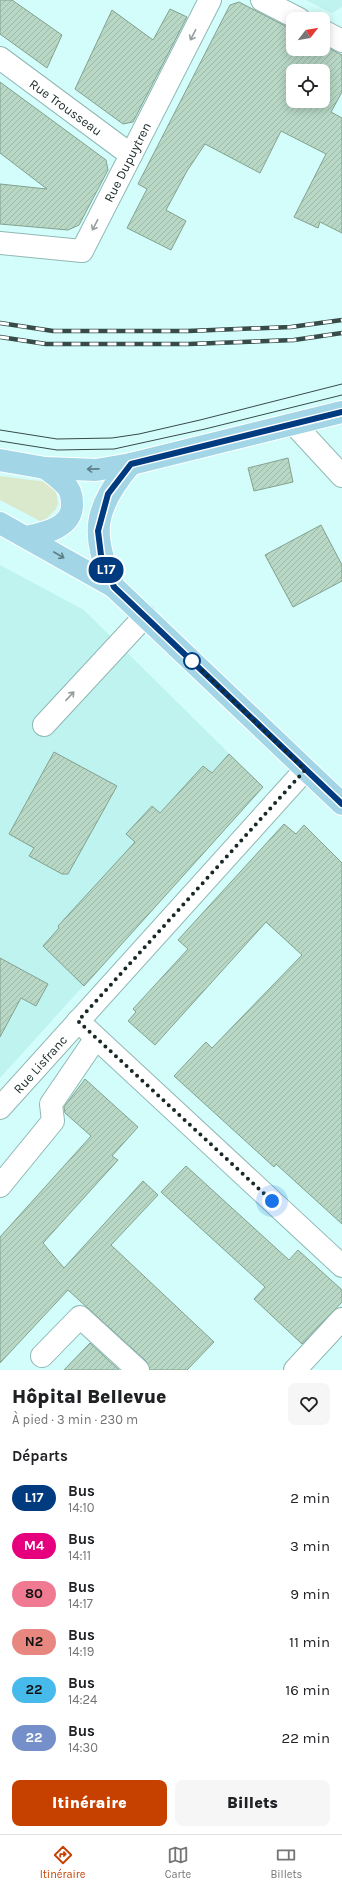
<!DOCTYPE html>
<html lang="fr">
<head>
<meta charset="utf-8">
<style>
	body { margin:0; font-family:Karla,sans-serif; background:#f6f6f6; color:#202124; height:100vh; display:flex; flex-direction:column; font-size:15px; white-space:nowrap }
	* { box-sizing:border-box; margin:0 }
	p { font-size:13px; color:#757577 }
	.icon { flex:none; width:22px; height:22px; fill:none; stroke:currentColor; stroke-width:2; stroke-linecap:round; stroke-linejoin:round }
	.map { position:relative; height:1370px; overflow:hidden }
	.details { display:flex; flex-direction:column; background:#fff; flex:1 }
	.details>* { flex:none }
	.badge { padding:0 8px; border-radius:13px; font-size:14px; line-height:26px }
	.needle { width:26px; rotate:59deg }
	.fabs { position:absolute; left:286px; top:12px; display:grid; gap:8px }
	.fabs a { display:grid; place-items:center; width:44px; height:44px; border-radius:8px; background:#fff; box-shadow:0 2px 10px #0003; font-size:20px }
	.you { position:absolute; width:20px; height:20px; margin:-10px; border:3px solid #fff; border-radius:50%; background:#1a73e8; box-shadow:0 0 0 6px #1a73e833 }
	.map>.badge { position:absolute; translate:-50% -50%; box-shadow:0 0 0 2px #fff }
	h2 { padding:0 12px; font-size:15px; line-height:36px }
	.round { display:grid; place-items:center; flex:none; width:42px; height:42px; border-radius:8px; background:#f6f6f6 }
	.headline { display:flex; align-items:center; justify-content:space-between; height:68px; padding:0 12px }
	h1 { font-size:19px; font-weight:800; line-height:30px }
	.cta { display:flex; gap:8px; margin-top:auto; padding:8px 12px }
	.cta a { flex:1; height:46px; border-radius:8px; background:#c64000; color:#fff; font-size:16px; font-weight:800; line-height:46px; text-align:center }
	.cta a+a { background:#f6f6f6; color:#202124 }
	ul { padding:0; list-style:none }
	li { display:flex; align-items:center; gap:12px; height:48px; padding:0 12px }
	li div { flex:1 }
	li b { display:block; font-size:15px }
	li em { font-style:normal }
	li .badge { min-width:44px; font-weight:700; text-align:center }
	.dock { display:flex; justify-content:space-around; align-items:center; height:56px; border-top:1px solid #e0e0e0; background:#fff; font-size:11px; color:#757577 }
	.dock a { display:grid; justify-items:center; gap:2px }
	.dock .current { color:#c64000 }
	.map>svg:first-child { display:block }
	.built { fill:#bff3ef }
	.green { fill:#dae8cc }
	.building { fill:url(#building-hatch); stroke:#83a290; fill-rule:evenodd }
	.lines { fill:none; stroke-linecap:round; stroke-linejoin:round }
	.minor-casing { stroke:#90b8b5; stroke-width:24 }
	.major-casing { stroke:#fff; stroke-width:24 }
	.minor { stroke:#fff; stroke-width:22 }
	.major { stroke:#a2d6e7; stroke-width:22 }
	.tram { stroke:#374b4a; stroke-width:1 }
	.rail-casing { stroke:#374b4a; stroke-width:4.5 }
	.rail { stroke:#fff; stroke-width:3; stroke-dasharray:9; stroke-linecap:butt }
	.oneway { stroke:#979e9e }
	.oneway2 { stroke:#5d7f87 }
	.line-casing { stroke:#fff; stroke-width:9 }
	.line { stroke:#003b80; stroke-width:6 }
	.walk { stroke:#182827; stroke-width:4; stroke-dasharray:0 7.2 }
	.stop-dot { fill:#fff; stroke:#003b80; stroke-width:2 }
	.labels { text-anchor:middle; stroke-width:3; stroke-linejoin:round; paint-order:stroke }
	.street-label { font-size:13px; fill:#182827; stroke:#fff }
</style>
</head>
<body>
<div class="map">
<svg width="342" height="1370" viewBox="0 0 342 1370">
	<defs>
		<pattern id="building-hatch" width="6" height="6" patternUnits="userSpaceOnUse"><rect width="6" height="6" fill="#b8d7c5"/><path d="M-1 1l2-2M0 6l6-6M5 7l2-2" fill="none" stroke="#9db9a9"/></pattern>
	</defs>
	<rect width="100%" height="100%" fill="#d3fdfa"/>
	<g class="built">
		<polygon points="306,0 342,0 342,7 332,13"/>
		<polygon points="0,565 84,610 263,787 0,1078"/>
	</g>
	<polygon class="green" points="0,476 47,482 56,491 58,503 56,509 46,519 40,521 0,500"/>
	<g class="building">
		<polygon points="0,0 12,0 62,35 47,68 0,34"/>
		<path d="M 239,2 L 293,30 L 293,49 L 323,49 L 323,45 L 342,55 L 342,92 L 331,112 L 342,118 L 342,233 L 320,222 L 318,228 L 294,217 L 326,154 L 281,131 L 260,173 L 205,144 L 187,171 L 166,210 L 186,221 L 171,250 L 127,228 L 147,189 L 138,184 L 230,5 ZM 293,71 L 323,71 L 323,101 L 293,101 Z"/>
		<polygon points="170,9 187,17 133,122 123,124 75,89 112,10 153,40"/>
		<polygon points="0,82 106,160 108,170 79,225 68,230 0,224 0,184 47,189 0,153"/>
		<polygon points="288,458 293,482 254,491 248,468"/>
		<polygon points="321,525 342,565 342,581 293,607 265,555"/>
		<polygon points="54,752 117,786 68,874 62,874 29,856 34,848 9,834"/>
		<polygon points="229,754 263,787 84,986 43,946 59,928 58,926 135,842 126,834 152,806 160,813 203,766 212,773"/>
		<polygon points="284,824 296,834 304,825 342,863 342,1224 276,1164 274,1167 174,1076 206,1042 212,1048 302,955 266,922 155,1045 128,1021 136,1012 133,1009 188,949 178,940"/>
		<polygon points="0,958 48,984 36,1006 21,998 0,1037"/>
		<polygon points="85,1079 138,1127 112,1156 118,1160 43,1243 64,1268 143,1181 158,1195 111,1245 214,1342 187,1370 150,1370 146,1361 68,1290 0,1363 0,1237 91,1136 65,1113 64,1107"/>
		<polygon points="186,1166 289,1260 298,1250 342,1290 342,1302 302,1344 254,1299 265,1287 161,1192"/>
		<polygon points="90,1343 119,1370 64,1370"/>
	</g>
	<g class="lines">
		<g class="minor-casing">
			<g id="minor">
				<polyline points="262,0 299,19"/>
				<polyline points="323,31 342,41"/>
				<polyline points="0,58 131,155"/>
				<polyline points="0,243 82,251 210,0"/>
				<polyline points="294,424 342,476"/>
				<polyline points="44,725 145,616"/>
				<polyline points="78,1021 342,1266"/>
				<polyline points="0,1108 305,770"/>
				<polyline points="0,1186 53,1121 51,1104 96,1038"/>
				<polyline points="42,1356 80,1317 138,1370"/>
				<polyline points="295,1370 342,1319"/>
			</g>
		</g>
		<g class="major-casing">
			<g id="major">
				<polyline points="0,460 45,468 96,470 131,464 342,412"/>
				<polyline points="0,523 114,587 342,804"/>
				<path d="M 27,537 C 44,533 71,528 72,506 C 72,499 72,494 68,488 C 62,480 53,474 45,468"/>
				<path d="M 114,587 C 90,534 93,509 131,464"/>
			</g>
		</g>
		<use href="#minor" class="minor"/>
		<use href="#major" class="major"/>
		<g class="tram">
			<polyline points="0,430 57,439 112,438 139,434 200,420 342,384"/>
			<polyline points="0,441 57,450 114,449 205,429 342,395"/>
		</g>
		<g class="rail-casing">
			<g id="rail">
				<polyline points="0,323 53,331 188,331 291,327 342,320"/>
				<polyline points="0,337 46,344 189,344 294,340 342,333"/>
			</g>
		</g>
		<use href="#rail" class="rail"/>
	</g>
	<defs><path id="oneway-shaft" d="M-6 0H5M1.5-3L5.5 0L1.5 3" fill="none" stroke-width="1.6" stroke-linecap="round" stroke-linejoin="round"/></defs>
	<g class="oneway">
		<use href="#oneway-shaft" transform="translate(193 35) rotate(117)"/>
		<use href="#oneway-shaft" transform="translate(95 225) rotate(117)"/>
		<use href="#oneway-shaft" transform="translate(70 696) rotate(-47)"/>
	</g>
	<g class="oneway2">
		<use href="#oneway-shaft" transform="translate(93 469) rotate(179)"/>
		<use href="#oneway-shaft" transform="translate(59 555) rotate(30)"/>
	</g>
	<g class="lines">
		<g class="line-casing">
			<polyline id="line" points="342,412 131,464 108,494 98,531 101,555 114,587 342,804"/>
		</g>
		<use href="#line" class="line"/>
		<polyline class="walk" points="192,661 305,770 78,1021 272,1201"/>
	</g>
	<circle class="stop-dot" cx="192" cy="661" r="8"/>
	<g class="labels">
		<g class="street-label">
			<text transform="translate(66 107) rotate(36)" y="5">Rue Trousseau</text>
			<text transform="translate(127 162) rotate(-63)" y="5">Rue Dupuytren</text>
			<text transform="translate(40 1064) rotate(-48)" y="5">Rue Lisfranc</text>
		</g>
	</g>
</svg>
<div class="fabs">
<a><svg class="needle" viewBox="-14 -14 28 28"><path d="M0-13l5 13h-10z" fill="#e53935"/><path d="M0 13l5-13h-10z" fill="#757577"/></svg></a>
<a><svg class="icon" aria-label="locate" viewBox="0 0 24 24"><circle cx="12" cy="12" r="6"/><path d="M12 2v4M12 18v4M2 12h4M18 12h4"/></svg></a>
</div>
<div class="you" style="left:272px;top:1201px"></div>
<b class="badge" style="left:106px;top:570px;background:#003b80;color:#fff">L17</b>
</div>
<section class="details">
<div class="headline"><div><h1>Hôpital Bellevue</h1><p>À pied · 3 min · 230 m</p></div><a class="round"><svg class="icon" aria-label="heart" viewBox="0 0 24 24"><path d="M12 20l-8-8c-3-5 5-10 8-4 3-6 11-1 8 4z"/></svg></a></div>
<h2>Départs</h2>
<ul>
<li><span class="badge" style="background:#003b80;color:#fff">L17</span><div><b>Bus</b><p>14:10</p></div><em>2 min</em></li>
<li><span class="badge" style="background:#e6007e;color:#fff">M4</span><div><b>Bus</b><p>14:11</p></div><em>3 min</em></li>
<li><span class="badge" style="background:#ef7a91;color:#111">80</span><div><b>Bus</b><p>14:17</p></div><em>9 min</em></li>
<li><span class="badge" style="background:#e88780;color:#111">N2</span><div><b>Bus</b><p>14:19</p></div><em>11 min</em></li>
<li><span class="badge" style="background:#47baec;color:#111">22</span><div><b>Bus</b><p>14:24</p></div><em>16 min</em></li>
<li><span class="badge" style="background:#748fc9;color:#fff">22</span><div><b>Bus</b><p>14:30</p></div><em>22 min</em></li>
</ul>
<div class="cta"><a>Itinéraire</a><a>Billets</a></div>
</section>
<nav class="dock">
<a class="current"><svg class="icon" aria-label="directions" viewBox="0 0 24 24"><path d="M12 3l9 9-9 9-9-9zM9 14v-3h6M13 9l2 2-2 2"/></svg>Itinéraire</a>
<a><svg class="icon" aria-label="map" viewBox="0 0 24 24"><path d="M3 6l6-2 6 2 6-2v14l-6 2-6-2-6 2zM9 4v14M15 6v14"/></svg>Carte</a>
<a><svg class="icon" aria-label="tickets" viewBox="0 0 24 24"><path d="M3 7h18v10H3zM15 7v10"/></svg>Billets</a>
</nav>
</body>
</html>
